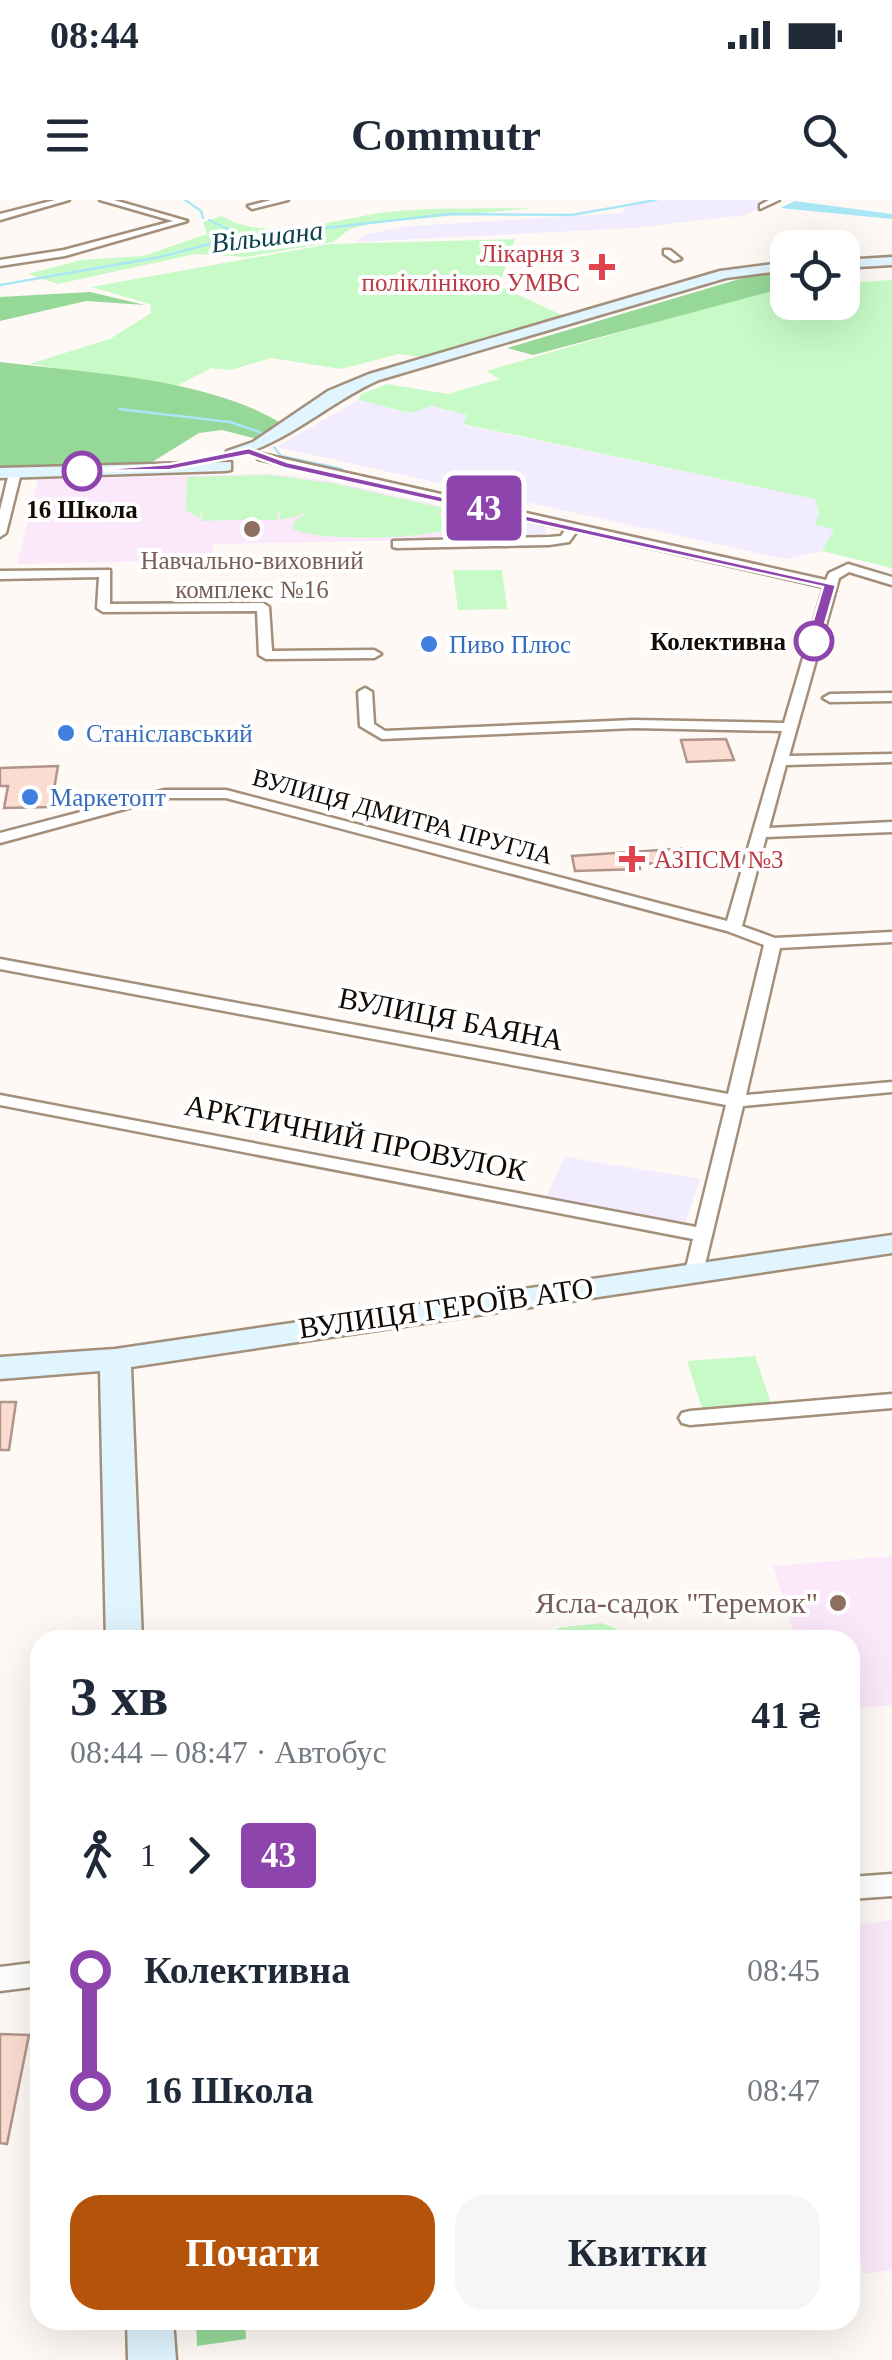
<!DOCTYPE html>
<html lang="uk">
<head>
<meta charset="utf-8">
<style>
	body { margin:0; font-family:"Times New Roman",serif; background:#f6f6f7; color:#1f2937; height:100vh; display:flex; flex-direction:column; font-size:38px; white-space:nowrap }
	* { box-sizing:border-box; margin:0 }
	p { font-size:32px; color:#747a83 }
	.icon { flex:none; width:55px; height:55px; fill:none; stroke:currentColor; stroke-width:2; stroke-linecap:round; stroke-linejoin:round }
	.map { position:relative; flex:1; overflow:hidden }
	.drawer { position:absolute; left:30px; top:1430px; width:830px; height:700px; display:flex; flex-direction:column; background:#fff; border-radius:30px; box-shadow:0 10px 40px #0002 }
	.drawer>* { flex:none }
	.badge { padding:0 20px; border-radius:8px; font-size:35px; line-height:65px }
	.controls { position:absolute; left:770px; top:30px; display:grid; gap:20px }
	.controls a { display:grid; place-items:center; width:90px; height:90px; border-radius:20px; background:#fff; box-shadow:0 10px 40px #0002; font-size:50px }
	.map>.badge { position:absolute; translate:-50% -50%; box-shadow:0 0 0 5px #fff }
	.legs { display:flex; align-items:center; gap:15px; height:110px; padding:0 40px; font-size:32px }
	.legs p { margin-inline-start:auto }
	.summary { display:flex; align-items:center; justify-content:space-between; height:170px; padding:0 40px }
	h1 { font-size:55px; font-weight:700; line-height:75px }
	.cta { display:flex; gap:20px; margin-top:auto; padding:20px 40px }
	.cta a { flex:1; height:115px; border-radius:30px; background:#b45309; color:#fff; font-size:40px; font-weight:700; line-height:115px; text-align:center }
	.cta a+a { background:#f6f6f7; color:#1f2937 }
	ul { padding:0 40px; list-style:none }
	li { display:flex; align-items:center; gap:35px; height:120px; font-size:38px }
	li i { display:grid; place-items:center; width:15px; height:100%; margin:0 12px; background:currentColor }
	li i::after { content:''; width:25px; height:25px; margin:-12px; border:8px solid; border-radius:50%; background:#fff }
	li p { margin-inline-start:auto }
	li:first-child i { background:linear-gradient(#0000 50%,currentColor 0) }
	li:last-child i { background:linear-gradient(currentColor 50%,#0000 0) }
	.status { display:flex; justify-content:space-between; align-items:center; height:70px; padding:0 50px; background:#fff; direction:ltr }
	.status svg { height:28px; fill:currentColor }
	header { display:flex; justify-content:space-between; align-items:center; height:130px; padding:0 40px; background:#fff; font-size:45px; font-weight:700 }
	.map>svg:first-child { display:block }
	.industrial { fill:#f1edff }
	.education { fill:#fbe9fb }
	.green { fill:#c7fac7 }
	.forest { fill:#96d898 }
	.water { fill:#a9e7f7 }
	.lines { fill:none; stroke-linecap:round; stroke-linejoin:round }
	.stream { stroke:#a9e7f7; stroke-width:2.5 }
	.building { fill:#fbdcd0; stroke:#b2958a; stroke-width:2.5 }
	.street-casing { stroke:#a38f7a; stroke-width:5 }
	.secondary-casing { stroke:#a38f7a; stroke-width:5 }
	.street { fill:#fff; fill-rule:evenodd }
	.secondary { fill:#e0f5fe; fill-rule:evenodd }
	.line-1 { fill:#8e44ad; stroke:#fff; stroke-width:2.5 }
	.health-dot { fill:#e0444e; stroke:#fff; stroke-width:4 }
	.stop-1-dot { fill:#fff; stroke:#8e44ad; stroke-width:5 }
	.education-dot { fill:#8d6e63; stroke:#fff; stroke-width:4 }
	.shop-dot { fill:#3f7fe0; stroke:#fff; stroke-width:4 }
	.labels { text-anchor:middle; stroke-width:8; stroke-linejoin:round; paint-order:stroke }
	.far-health-label { font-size:25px; fill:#be3a42; stroke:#fff; text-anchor:end }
	.far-stop-label { font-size:25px; font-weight:bold; fill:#120b05; stroke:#fff }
	.far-education-label { font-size:25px; fill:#785e54; stroke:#fff }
	.far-shop-label { font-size:25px; fill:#366cbe; stroke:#fff; text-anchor:start }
	.far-street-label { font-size:25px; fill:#120b05; stroke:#fff }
	.far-water-label { font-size:28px; font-style:italic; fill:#0c424e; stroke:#fff }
	.street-label { font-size:30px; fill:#120b05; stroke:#fff }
	.education-label { font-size:30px; fill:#785e54; stroke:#fff; text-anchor:end }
</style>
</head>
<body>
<div class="status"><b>08:44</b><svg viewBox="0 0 49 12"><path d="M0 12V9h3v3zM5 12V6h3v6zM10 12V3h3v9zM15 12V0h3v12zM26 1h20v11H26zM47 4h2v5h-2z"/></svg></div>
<header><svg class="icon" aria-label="menu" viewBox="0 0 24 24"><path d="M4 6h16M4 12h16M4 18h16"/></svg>Commutr<svg class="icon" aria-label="search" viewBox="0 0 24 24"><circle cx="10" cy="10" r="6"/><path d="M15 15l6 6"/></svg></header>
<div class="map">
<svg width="892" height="2160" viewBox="0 0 892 2160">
	<rect width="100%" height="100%" fill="#fef9f5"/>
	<g class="industrial">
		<polygon points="651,0 774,0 746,15 635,28 356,42 366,34 411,26 622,13 627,6"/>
		<polygon points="359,200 410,213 432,206 467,215 464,225 815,299 819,313 835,329 822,351 785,359 276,247"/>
		<polygon points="479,320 519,320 545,326 547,335 480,337"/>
		<polygon points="565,957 700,979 683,1029 544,1001"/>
	</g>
	<g class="education">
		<polygon points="271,274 330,281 477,314 479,339 213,344 213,351 201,360 17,364 38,279"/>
		<polygon points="892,1356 892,1505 850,1509 850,1440 796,1440 773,1366"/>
		<polygon points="892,1720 892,2070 864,2074 850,2025 850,1726"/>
	</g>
	<g class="green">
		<path d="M 534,8 L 373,23 L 350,29 L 333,42 L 246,57 L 195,54 L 58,84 L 28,74 L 81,60 L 143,56 L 207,34 L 203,22 L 222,16 C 268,44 337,18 388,12 C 436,7 485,9 534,8 Z"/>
		<polygon points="515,39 499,86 564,116 421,157 399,154 341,169 271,158 230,170 211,168 177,186 29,164 110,139 151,113 150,104 91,87 330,44"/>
		<polygon points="892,80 892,368 822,351 834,329 815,325 819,313 815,299 463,224 467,215 432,206 410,213 359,200 361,194 387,184 448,194 500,179 486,171 776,87 787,87 788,102 842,102 843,83"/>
		<path d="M 270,275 L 332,283 L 456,311 L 436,312 L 454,319 L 455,326 C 436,340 311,342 292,328 L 295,320 L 309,313 L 280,320 L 278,308 L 277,320 L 227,320 L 227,312 L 226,320 L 202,321 L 203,306 L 200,319 L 186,310 L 187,277 Z"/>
		<polygon points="453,370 502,370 507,409 458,410"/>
		<polygon points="755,1156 771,1203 702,1208 687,1161"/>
		<polygon points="601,1423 615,1428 619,1440 550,1440 558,1428"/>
	</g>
	<g class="forest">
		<polygon points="787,72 787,87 533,155 507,148 746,77"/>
		<polygon points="90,92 145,105 86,101 0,121 0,97"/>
		<path d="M 0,162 C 87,173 203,177 279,222 L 257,239 L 222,230 L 199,233 L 149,264 L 0,267 Z"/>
		<polygon points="196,2120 245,2120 246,2139 197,2146"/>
	</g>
	<polygon class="water" points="795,1 892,14 892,19 780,8"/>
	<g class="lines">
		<g class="stream">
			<polyline points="185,0 201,11 203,18"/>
			<polyline points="209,20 227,29 228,39"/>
			<polyline points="0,85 160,57 228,39 450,14 572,15 656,0"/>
			<polyline points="119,209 230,222 262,233"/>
			<polyline points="274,247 281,256 342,269"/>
		</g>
	</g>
	<g class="building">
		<polygon points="726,539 734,560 687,562 681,540"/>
		<polygon points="58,566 51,607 4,608 8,586 0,586 0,568"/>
		<polygon points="688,648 691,662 639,664 640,669 575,671 572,656"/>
		<polygon points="0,1202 16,1202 9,1250 0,1250"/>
		<polygon points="0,1834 29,1835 7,1944 0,1943"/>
	</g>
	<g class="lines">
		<g class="street-casing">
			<g id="street">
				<polygon points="55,0 69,0 0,20 0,14"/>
				<polygon points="100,0 114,0 187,21 65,56 0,66 0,60 64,50 173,21"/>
				<polygon points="271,0 288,0 252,9 248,6"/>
				<polygon points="769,0 779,0 760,9 760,5"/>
				<polygon points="664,50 670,50 681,59 674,61 664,54"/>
				<polygon points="262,254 826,380 829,373 848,364 892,377 892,385 849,372 839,378 789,556 892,554 892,562 786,565 769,628 892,622 892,632 766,637 742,726 775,738 892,732 892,742 780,748 746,895 892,882 892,892 743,906 702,1077 688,1077 685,1072 693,1039 0,905 0,895 696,1027 726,905 0,769 0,759 728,894 764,745 727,731 226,598 165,598 0,643 0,633 165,590 226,590 727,721 782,531 634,528 382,539 360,526 358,492 365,488 372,492 374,524 385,531 634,520 784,523 824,387 577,331 569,342 549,345 397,348 393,347 393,341 549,337 561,336 566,329 258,259 258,255"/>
				<polygon points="15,270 21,273 6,333 0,337 0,310 9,273"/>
				<polygon points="110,370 110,404 263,403 269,407 272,451 374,450 381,454 374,458 266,459 259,455 257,411 103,412 97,408 99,377 0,379 0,371"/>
				<polygon points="892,493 892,501 830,502 823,498 830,494"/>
				<polygon points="892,1194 892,1208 690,1225 682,1223 679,1218 682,1213 690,1211"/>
				<polygon points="892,1674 892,1696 850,1699 850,1677"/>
				<polygon points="40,1762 40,1786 0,1791 0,1767"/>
			</g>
		</g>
		<g class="secondary-casing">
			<g id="secondary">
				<polygon points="892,57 892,65 842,68 842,60"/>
				<path d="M 788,62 L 788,70 L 726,78 L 379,180 C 329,202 288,243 235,256 L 227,251 L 253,242 L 328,191 L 369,174 L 720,71 Z"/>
				<polygon points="231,262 231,270 225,271 0,278 0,268"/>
				<polygon points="892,1035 892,1053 131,1167 142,1440 106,1440 100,1171 0,1179 0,1157 115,1149"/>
				<polygon points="127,2120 173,2120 176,2160 128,2160"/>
			</g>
		</g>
		<use href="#street" class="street"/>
		<use href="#secondary" class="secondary"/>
	</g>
	<polygon class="line-1" points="249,248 287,262 836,385 820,441 814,445 807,441 823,387 284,268 248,255 170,270 76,271 170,264"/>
	<g class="health-dot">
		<path d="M597 52h10v10h10v10h-10v10h-10v-10h-10v-10h10z"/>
		<path d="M627 644h10v10h10v10h-10v10h-10v-10h-10v-10h10z"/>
	</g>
	<g class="stop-1-dot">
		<circle cx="82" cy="271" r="18"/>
		<circle cx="814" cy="441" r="18"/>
	</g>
	<g class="education-dot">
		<circle cx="252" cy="329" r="10"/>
		<circle cx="838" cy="1403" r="10"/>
	</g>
	<g class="shop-dot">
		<circle cx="429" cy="444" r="10"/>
		<circle cx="66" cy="533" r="10"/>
		<circle cx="30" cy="597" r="10"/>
	</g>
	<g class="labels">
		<g class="far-health-label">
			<text x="580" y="62">Лікарня з<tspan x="580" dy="29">поліклінікою УМВС</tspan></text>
			<text x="654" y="668" text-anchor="start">АЗПСМ №3</text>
		</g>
		<g class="far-stop-label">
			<text x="82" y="318">16 Школа</text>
			<text x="786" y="450" text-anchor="end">Колективна</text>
		</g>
		<g class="far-education-label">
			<text x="252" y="369">Навчально-виховний<tspan x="252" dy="29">комплекс №16</tspan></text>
		</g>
		<g class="far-shop-label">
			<text x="449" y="453">Пиво Плюс</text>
			<text x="86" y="542">Станіславський</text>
			<text x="50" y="606">Маркетопт</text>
		</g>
		<g class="far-street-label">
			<text transform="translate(403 616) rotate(15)" y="9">ВУЛИЦЯ ДМИТРА ПРУГЛА</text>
		</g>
		<g class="far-water-label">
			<text transform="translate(267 36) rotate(-7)" y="10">Вільшана</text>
		</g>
		<g class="street-label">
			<text transform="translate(451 819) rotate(11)" y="10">ВУЛИЦЯ БАЯНА</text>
			<text transform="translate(356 938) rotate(11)" y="10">АРКТИЧНИЙ ПРОВУЛОК</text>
			<text transform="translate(446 1108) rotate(-8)" y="10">ВУЛИЦЯ ГЕРОЇВ АТО</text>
		</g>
		<g class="education-label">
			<text x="818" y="1413">Ясла-садок "Теремок"</text>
		</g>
	</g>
</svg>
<div class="controls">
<a><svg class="icon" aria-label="locate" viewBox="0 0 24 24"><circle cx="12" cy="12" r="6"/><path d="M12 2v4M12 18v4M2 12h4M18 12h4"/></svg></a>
</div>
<b class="badge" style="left:484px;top:308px;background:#8e44ad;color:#fff">43</b>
<section class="drawer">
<div class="summary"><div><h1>3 хв</h1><p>08:44 – 08:47 · Автобус</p></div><b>41 ₴</b></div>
<div class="legs"><svg class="icon" aria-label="walk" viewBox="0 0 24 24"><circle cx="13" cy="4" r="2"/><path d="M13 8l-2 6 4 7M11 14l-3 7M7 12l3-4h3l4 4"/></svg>1<svg class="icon" aria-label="forward" viewBox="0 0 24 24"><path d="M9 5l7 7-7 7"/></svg><b class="badge" style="background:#8e44ad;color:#fff">43</b></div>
<ul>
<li><i style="color:#8e44ad"></i><b>Колективна</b><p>08:45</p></li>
<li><i style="color:#8e44ad"></i><b>16 Школа</b><p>08:47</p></li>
</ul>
<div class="cta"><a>Почати</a><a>Квитки</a></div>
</section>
</div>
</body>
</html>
